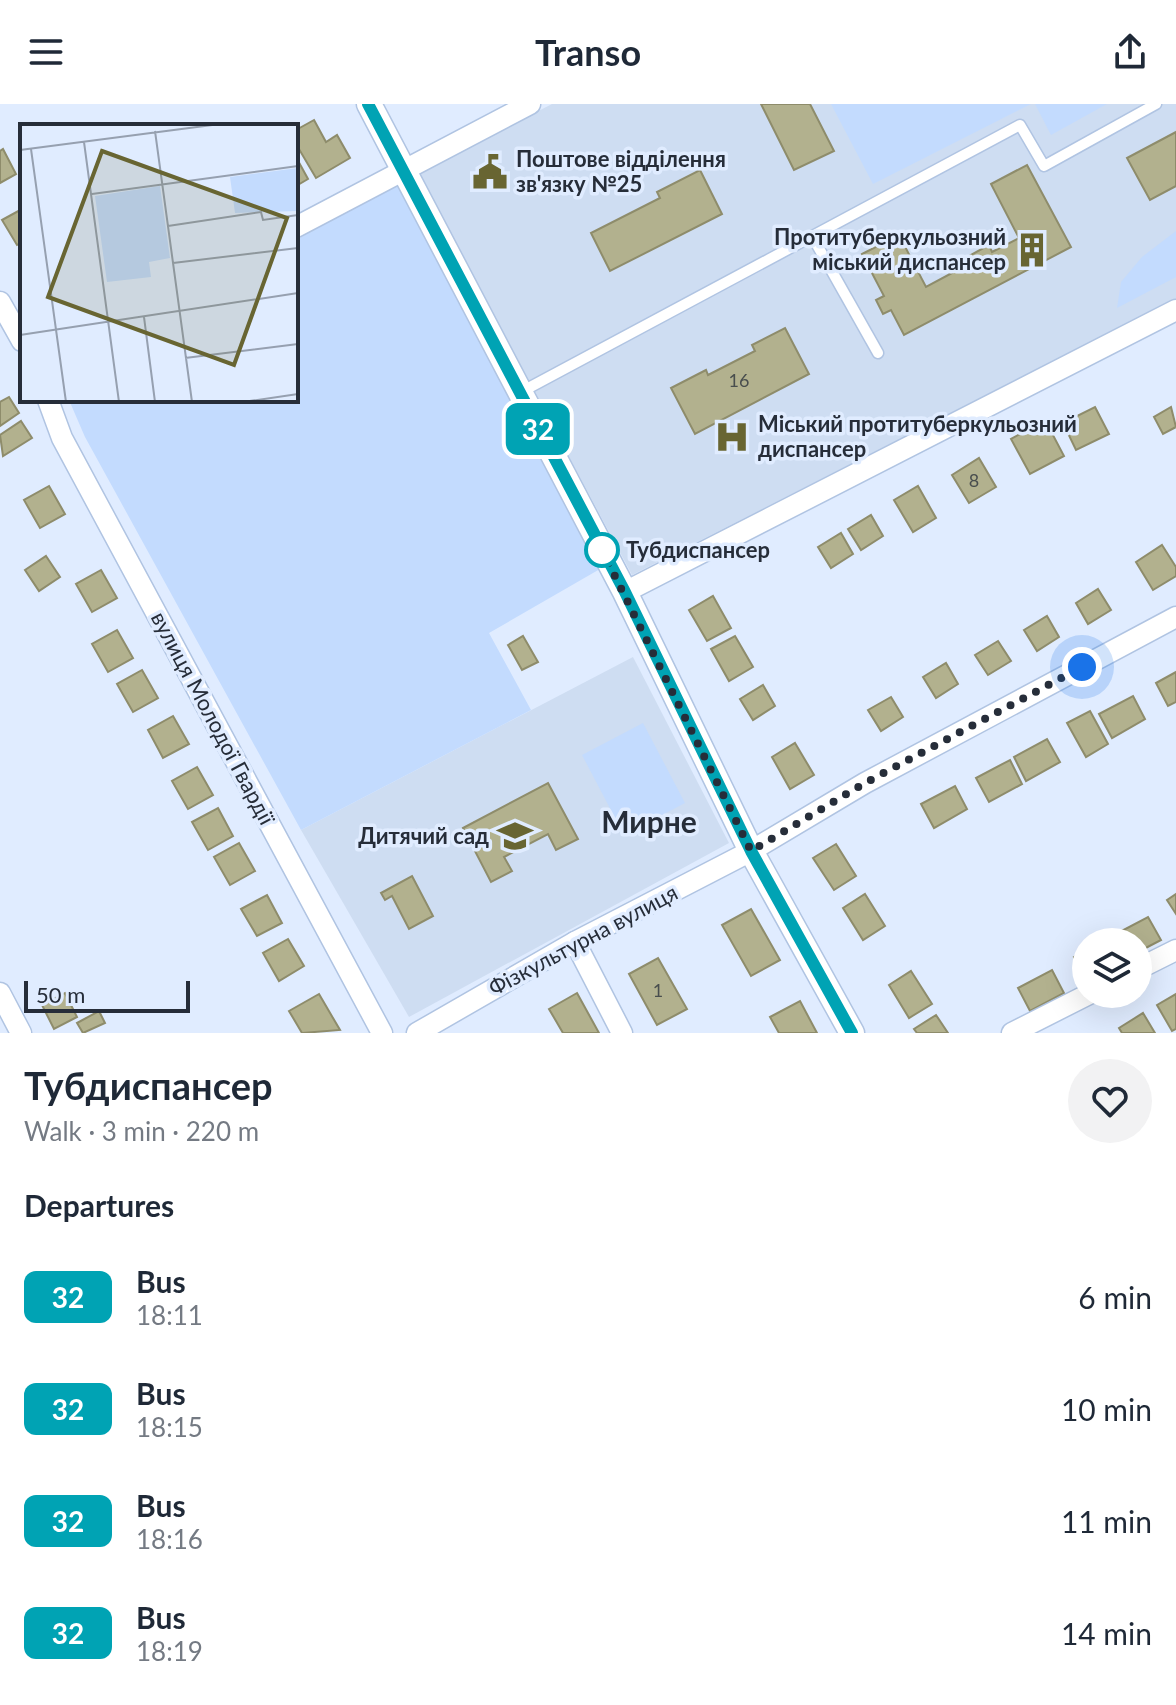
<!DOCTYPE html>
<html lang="en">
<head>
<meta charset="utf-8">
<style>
	body { margin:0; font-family:Lato,sans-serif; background:#f2f2f3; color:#1f2937; height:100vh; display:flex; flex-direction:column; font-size:30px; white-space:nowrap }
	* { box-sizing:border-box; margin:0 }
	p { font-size:26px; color:#747a83 }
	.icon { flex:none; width:44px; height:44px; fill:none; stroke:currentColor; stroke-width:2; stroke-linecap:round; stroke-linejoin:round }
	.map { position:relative; height:929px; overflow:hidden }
	.drawer { display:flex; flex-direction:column; background:#fff; flex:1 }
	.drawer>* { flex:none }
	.badge { padding:0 16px; border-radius:12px; font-size:28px; line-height:52px }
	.fabs { position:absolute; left:1072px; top:824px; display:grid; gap:16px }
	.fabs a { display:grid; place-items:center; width:80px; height:80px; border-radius:50%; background:#fff; box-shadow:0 8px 32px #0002; font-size:40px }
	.scale { position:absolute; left:24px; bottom:20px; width:166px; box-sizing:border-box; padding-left:8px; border:4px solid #262d39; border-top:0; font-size:22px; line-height:28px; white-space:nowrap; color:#262d39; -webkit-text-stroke:6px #e0ecff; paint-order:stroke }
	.you { position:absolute; width:40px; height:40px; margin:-20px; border:6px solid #fff; border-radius:50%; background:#1a73e8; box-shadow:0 0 0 12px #1a73e833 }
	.map>.badge { position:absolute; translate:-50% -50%; box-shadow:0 0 0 4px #fff }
	h2 { padding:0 24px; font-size:30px; line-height:72px }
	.round { display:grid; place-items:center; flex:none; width:84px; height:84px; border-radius:42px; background:#f2f2f3 }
	.overview { display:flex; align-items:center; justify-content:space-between; height:136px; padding:0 24px }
	h1 { font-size:38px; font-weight:700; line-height:60px }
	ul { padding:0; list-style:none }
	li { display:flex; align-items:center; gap:24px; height:112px; padding:0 24px }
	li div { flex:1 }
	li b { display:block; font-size:30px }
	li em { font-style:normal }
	li .badge { min-width:88px; font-weight:700; text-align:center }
	header { display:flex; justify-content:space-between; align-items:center; height:104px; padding:0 24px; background:#fff; font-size:36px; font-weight:700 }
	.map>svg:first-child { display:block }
	.built { fill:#ceddf2 }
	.green { fill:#c3dbfe }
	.building { fill:#b2b18e; stroke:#8e8c6b; stroke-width:2 }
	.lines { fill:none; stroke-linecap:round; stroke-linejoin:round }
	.service-casing { stroke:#b0c4e2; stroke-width:13 }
	.minor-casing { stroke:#b0c4e2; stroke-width:23 }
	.tertiary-casing { stroke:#b0c4e2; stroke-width:27 }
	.service { stroke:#fff; stroke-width:10 }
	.minor { stroke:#fff; stroke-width:20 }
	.tertiary { stroke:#fff; stroke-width:24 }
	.line-casing { stroke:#fff; stroke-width:18 }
	.line { stroke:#00a3b4; stroke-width:12 }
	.walk { stroke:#262d39; stroke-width:8; stroke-dasharray:0 14.4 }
	.stop-dot { fill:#fff; stroke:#00a3b4; stroke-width:4 }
	.labels { text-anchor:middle; stroke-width:7; stroke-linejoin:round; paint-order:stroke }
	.number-label { font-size:18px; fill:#494e4e }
	.poi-label { font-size:22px; font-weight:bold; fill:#262d39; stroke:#e0ecff; text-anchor:start }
	.stop-label { font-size:22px; font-weight:bold; fill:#262d39; stroke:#e0ecff; text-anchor:start }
	.street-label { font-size:22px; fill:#262d39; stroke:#e0ecff }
	.district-label { font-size:30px; font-weight:bold; fill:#262d39; stroke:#e0ecff }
	.inset-road { fill:none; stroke:#96a0b0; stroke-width:2 }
	.view { fill:#686532; fill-opacity:0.15; stroke:#686532; stroke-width:4 }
	.inset-edge { fill:none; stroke:#262d39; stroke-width:4 }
</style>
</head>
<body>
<header><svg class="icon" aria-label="menu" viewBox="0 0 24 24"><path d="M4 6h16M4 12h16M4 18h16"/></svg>Transo<svg class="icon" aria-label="share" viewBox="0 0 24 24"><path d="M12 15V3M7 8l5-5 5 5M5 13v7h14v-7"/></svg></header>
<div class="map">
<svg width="1176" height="929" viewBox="0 0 1176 929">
	<rect width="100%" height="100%" fill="#e0ecff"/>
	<g class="built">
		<polygon points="552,0 1176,0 1176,195 632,471 418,69"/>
		<polygon points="633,553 729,739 409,913 301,726"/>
	</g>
	<g class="green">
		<polygon points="831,0 1031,0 873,80"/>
		<polygon points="1035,0 1107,0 1051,31"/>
		<polygon points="400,79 600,465 489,529 531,606 301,726 85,333 69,296 296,296 296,136"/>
		<polygon points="1176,127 1176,173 1117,204 1121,178 1142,153"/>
		<polygon points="643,619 685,699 624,731 582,651"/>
	</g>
	<g class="building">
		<polygon points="761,0 810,0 834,47 794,66"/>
		<polygon points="314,16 326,38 337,31 350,54 316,74 296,40 296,26"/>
		<polygon points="1176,28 1176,82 1150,96 1127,54"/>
		<polygon points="3,45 16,70 0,79 0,47"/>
		<polygon points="296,53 308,75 296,82"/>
		<polygon points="1027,61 1071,143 904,231 891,206 883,210 876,196 884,192 862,150 899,131 926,183 952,169 949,163 989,141 992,148 1019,134 991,80"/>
		<polygon points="700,66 722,110 610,167 591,129 660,94 657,88"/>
		<polygon points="22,105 22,138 17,141 2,116"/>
		<polygon points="785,224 809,270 695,330 671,284 706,266 708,271 755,247 752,241"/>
		<polygon points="9,293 19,309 0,322 0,298"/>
		<polygon points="1095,303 1109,330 1076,346 1063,319"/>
		<polygon points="1171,303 1176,323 1163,330 1154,313"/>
		<polygon points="1045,316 1064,352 1030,370 1011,335"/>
		<polygon points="21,317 32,334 3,352 0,331"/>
		<polygon points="979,354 996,383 969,399 952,371"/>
		<polygon points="49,382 65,410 40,424 24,396"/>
		<polygon points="918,382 936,414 913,428 894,396"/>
		<polygon points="871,411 883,432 861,446 848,425"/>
		<polygon points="841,429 853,450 831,464 818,443"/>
		<polygon points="1162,441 1176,463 1176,472 1153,486 1136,458"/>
		<polygon points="46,452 60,473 39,487 25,466"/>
		<polygon points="101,466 117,494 92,508 76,480"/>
		<polygon points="1098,485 1111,506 1088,520 1076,499"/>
		<polygon points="713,492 731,524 707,537 689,506"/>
		<polygon points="1047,512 1059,533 1037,547 1024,526"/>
		<polygon points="117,526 133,554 108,568 92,540"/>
		<polygon points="523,532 538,558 522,566 508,541"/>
		<polygon points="735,532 753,563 729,577 711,545"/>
		<polygon points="998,537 1011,557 988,571 975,551"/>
		<polygon points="946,559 958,580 936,594 923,573"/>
		<polygon points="142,566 158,594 133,608 117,580"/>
		<polygon points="1176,568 1176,598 1168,602 1156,579"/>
		<polygon points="763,581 775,602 753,616 740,595"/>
		<polygon points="1133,592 1145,615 1112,634 1099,610"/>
		<polygon points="891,593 903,613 881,627 868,606"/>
		<polygon points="1090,607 1108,640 1086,653 1067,619"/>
		<polygon points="173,612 189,640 163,654 148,626"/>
		<polygon points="1047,635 1060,658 1026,677 1014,653"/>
		<polygon points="795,639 814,671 790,685 772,653"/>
		<polygon points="1010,656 1022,680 989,698 976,674"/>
		<polygon points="197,663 213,691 188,705 172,677"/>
		<polygon points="548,679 578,735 556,746 548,730 504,753 512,767 491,778 463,724"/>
		<polygon points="955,682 967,705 934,724 921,700"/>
		<polygon points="218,704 233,732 208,746 192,718"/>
		<polygon points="239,739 255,767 230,781 214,753"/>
		<polygon points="836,740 856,772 834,786 813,754"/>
		<polygon points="412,772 433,812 409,825 392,792 385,796 381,789"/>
		<polygon points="865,790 885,822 863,836 843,804"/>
		<polygon points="1176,790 1176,810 1167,796"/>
		<polygon points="267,791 282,819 257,832 241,805"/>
		<polygon points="751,805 780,856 751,872 722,821"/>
		<polygon points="1148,813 1161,836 1138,848 1138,838 1118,838 1114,831"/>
		<polygon points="288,835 304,862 279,877 263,849"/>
		<polygon points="1086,846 1086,875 1074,853"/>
		<polygon points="658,854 687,905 657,921 629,870"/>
		<polygon points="1052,866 1064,889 1030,907 1018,884"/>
		<polygon points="911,867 932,900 909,914 889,881"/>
		<polygon points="65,889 77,913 54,925 42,901"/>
		<polygon points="577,889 599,929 563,929 549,905"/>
		<polygon points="319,890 340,926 302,929 289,907"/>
		<polygon points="1176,890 1176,925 1172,927 1157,901"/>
		<polygon points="800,897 817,929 779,929 770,913"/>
		<polygon points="99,907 105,919 83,929 77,919"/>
		<polygon points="1143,909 1155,929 1122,929 1119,924"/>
		<polygon points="936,911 948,929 917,929 914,925"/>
	</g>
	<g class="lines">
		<g class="service-casing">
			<g id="service">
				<polyline points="812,132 878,249"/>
				<polyline points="521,288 1020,21 1044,62 1156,0"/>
			</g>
		</g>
		<g class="minor-casing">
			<g id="minor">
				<polyline points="296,123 530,0"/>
				<polyline points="0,198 22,237"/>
				<polyline points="48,296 62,334 382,929"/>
				<polyline points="625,488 1176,206"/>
				<polyline points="575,838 622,929"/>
				<polyline points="1138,865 1176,846"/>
				<polyline points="0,889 21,929"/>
				<polyline points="417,929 575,838 751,747 865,679 1176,513"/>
				<polyline points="1012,929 1089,890"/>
			</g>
		</g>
		<g class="tertiary-casing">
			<polyline id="tertiary" points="369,0 625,488 751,747 852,929"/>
		</g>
		<use href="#service" class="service"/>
		<use href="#minor" class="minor"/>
		<use href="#tertiary" class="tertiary"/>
	</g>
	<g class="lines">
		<g class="line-casing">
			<polyline id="line" points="368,0 625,488 751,747 852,929"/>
		</g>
		<use href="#line" class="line"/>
		<polyline class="walk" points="602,446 751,747 865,679 1082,563"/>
	</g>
	<defs>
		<g id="civic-bare" transform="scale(2.76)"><path d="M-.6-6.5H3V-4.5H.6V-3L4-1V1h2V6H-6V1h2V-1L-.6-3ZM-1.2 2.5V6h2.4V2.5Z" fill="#686532" stroke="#e0ecff" stroke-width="2.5" paint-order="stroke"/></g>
		<g id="building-bare" transform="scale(2.76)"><path d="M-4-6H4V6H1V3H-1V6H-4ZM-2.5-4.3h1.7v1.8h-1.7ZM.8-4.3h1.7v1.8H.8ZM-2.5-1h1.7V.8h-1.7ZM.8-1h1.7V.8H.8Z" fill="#686532" stroke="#e0ecff" stroke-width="2.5" paint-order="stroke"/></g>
		<g id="hospital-bare" transform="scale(2.76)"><path d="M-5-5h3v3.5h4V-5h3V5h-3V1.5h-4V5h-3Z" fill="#686532" stroke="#e0ecff" stroke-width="2.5" paint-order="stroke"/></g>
		<g id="school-bare" transform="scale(2.76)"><path d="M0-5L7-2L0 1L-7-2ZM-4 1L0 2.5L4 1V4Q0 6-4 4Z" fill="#686532" stroke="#e0ecff" stroke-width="2.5" paint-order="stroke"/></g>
	</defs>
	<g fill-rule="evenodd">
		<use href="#civic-bare" x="490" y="68"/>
		<use href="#building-bare" x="1032" y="146"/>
		<use href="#hospital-bare" x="732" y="333"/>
		<use href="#school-bare" x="515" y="732"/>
	</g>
	<circle class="stop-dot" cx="602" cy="446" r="16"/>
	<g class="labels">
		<g class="number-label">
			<text x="739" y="283">16</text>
			<text x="974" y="383">8</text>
			<text x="658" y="893">1</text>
		</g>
		<g class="poi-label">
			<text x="516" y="63">Поштове відділення<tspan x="516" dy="25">зв'язку №25</tspan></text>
			<text x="1006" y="141" text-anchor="end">Протитуберкульозний<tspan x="1006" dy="25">міський диспансер</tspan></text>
			<text x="758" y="328">Міський протитуберкульозний<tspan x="758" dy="25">диспансер</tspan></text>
			<text x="489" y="740" text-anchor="end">Дитячий сад</text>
		</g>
		<g class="stop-label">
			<text x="626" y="454">Тубдиспансер</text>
		</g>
		<g class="street-label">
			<text transform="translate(213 614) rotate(62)" y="8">вулиця Молодої Гвардії</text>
			<text transform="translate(583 836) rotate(-28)" y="8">Фізкультурна вулиця</text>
		</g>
		<g class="district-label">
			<text x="649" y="729">Мирне</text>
		</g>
	</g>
	<g transform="translate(20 20)">
		<rect width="278" height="278" fill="#e0ecff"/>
		<path d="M 278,44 L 278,99 L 276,87 L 215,89 L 210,53 ZM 140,62 L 150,134 L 129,138 L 131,153 L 87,158 L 75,72 Z" fill="#c3dbfe"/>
		<path class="inset-road" d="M 135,7 L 172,278M 64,18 L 99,278M 11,25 L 46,278M 0,26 L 200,0M 72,70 L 278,42M 148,102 L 241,88 L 243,96 L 278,91M 153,139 L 278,124M 124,193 L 135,278M 0,211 L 278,169M 165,234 L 278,220M 223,278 L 278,270"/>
		<path class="view" d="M 82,27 L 267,94 L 214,241 L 28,173 Z"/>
		<rect width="278" height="278" class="inset-edge"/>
	</g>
</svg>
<div class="fabs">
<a><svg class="icon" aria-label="layers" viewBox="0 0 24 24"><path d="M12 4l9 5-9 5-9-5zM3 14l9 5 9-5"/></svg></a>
</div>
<div class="scale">50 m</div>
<div class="you" style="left:1082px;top:563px"></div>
<b class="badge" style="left:538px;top:325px;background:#00a3b4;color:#fff">32</b>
</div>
<section class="drawer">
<div class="overview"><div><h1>Тубдиспансер</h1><p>Walk · 3 min · 220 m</p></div><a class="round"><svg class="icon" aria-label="heart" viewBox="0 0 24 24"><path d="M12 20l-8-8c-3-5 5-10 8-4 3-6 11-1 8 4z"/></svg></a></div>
<h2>Departures</h2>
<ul>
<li><span class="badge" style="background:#00a3b4;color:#fff">32</span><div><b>Bus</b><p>18:11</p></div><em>6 min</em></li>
<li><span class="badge" style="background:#00a3b4;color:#fff">32</span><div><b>Bus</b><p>18:15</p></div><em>10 min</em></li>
<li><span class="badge" style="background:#00a3b4;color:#fff">32</span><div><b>Bus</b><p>18:16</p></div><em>11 min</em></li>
<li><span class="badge" style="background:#00a3b4;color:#fff">32</span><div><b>Bus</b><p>18:19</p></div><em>14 min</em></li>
</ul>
</section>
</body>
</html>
